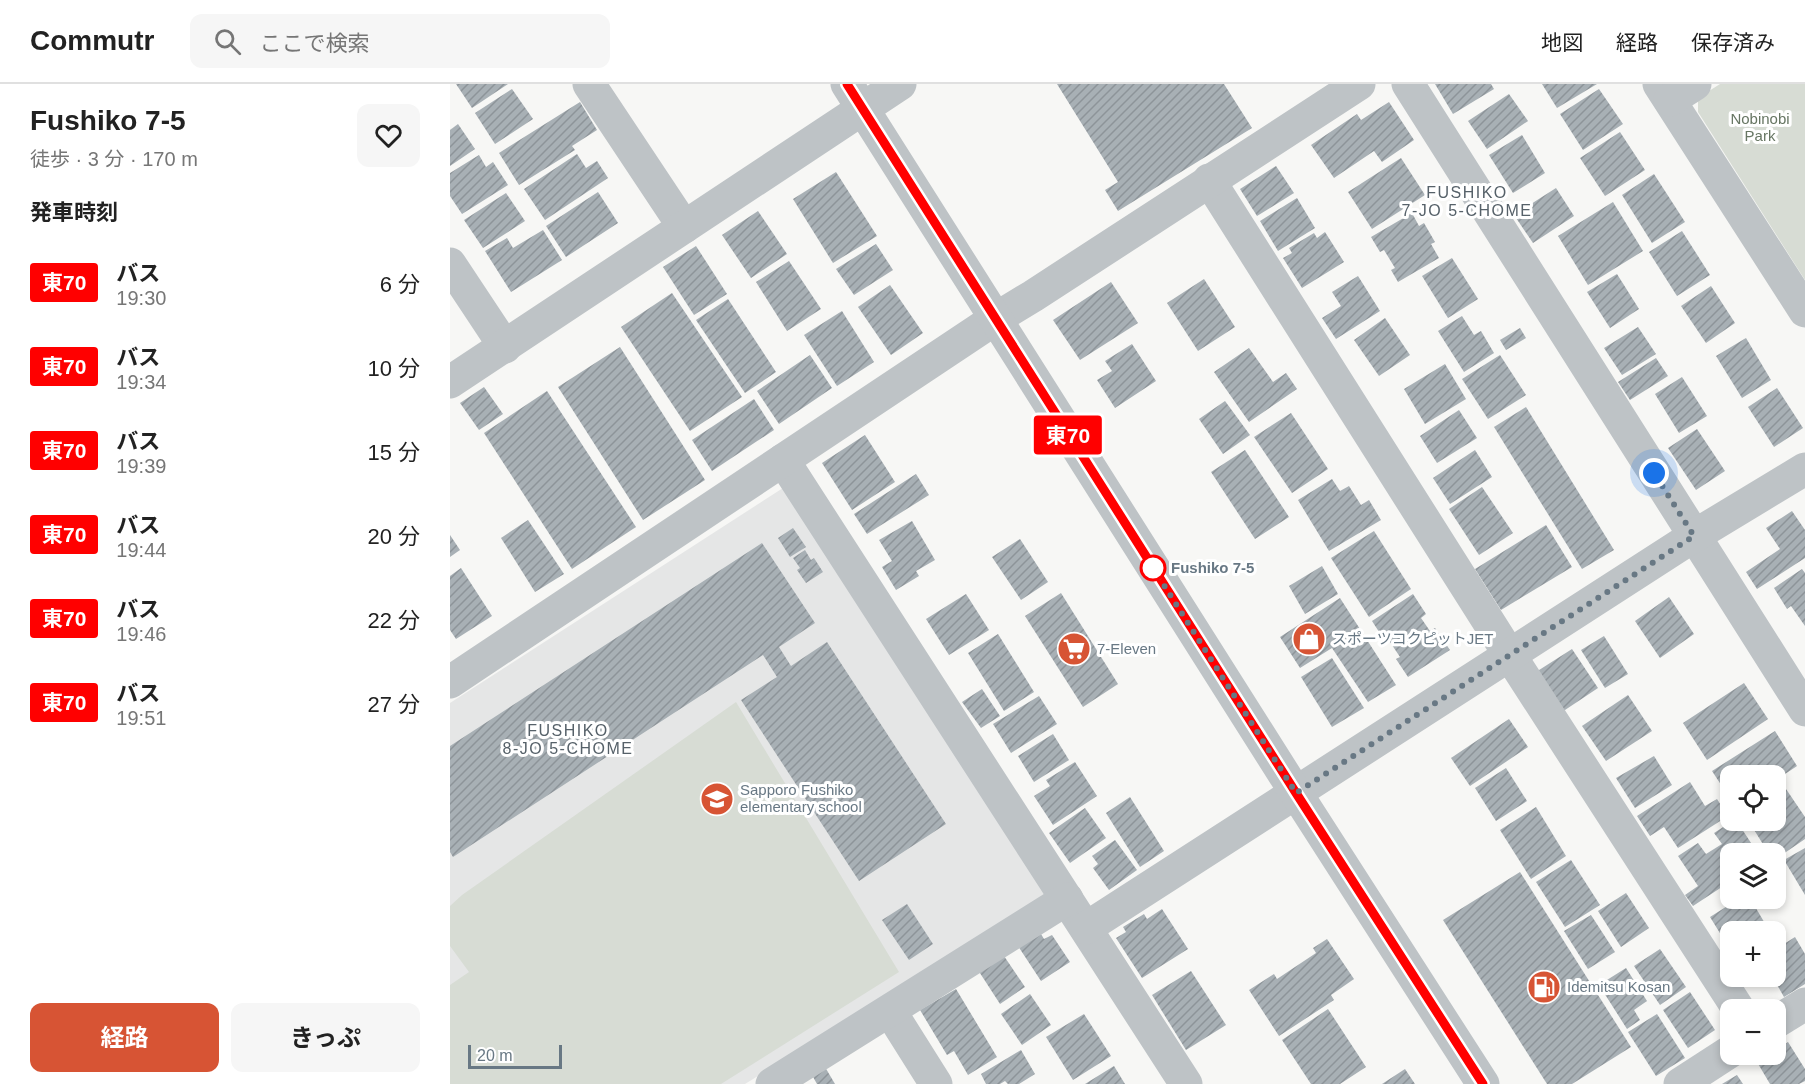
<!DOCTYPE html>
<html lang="ja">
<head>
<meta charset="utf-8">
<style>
	body { margin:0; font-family:Helvetica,"Noto Sans JP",sans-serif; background:#f6f6f6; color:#222; height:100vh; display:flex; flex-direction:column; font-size:22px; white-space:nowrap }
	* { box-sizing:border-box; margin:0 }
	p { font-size:20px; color:#767676 }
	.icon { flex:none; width:33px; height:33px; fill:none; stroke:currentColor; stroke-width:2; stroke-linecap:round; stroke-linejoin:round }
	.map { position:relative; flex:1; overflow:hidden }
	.drawer { display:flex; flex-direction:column; background:#fff; width:450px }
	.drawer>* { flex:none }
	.badge { padding:0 12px; border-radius:4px; font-size:21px; line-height:39px }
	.controls { position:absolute; left:1270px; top:681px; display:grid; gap:12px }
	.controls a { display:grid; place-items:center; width:66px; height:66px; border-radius:12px; background:#fff; box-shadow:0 3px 9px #0003; font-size:30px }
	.scale { position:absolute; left:18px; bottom:15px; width:94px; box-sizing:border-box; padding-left:6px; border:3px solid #687884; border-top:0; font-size:16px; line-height:21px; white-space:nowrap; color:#687884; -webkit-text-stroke:4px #fff; paint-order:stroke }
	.you { position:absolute; width:30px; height:30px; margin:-15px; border:4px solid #fff; border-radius:50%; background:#1a73e8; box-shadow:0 0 0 9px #1a73e833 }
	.map>.badge { position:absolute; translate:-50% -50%; box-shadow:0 0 0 3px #fff }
	h2 { padding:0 30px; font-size:22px; line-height:54px }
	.round { display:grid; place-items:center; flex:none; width:63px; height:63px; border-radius:12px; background:#f6f6f6 }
	.overview { display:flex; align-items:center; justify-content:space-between; height:102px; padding:0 30px }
	h1 { font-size:28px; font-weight:700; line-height:45px }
	.cta { display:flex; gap:12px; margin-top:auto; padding:12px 30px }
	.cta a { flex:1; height:69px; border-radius:12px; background:#d75434; color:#fff; font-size:24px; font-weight:700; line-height:69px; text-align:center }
	.cta a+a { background:#f6f6f6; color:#222 }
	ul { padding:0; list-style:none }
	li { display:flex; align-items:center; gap:18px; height:84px; padding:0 30px }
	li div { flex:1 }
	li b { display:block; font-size:22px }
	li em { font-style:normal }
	li .badge { min-width:66px; font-weight:700; text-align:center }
	header { display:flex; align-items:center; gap:36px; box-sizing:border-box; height:84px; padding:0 30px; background:#fff; border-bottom:2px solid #e0e0e0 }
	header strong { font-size:28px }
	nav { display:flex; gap:33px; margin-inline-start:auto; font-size:21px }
	.search { width:420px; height:54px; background:#f6f6f6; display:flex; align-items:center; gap:15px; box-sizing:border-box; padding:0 21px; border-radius:12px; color:#767676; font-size:22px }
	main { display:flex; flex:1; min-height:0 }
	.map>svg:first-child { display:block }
	.built { fill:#e5e6e6 }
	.green { fill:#d7dcd4 }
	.building { fill:url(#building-hatch) }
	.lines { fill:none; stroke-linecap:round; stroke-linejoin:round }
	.minor { stroke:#bec3c6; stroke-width:33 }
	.tertiary { stroke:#bec3c6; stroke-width:33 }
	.line-casing { stroke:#fff; stroke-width:14 }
	.line { stroke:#f00; stroke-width:9 }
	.walk { stroke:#687884; stroke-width:6; stroke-dasharray:0 10.8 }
	.stop-dot { fill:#fff; stroke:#f00; stroke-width:3 }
	.labels { text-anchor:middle; stroke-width:6; stroke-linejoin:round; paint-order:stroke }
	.park-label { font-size:15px; fill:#677663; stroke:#fff }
	.stop-label { font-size:15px; font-weight:bold; fill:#687884; stroke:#fff; text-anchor:start }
	.poi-label { font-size:15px; fill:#687884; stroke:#fff; text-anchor:start }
	.neighbourhood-label { font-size:16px; letter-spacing:1.5px; fill:#566169; stroke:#fff }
</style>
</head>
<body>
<header>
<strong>Commutr</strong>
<div class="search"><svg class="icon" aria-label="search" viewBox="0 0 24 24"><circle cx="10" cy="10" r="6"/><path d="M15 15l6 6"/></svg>ここで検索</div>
<nav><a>地図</a><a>経路</a><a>保存済み</a></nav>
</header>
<main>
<section class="drawer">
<div class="overview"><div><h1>Fushiko 7-5</h1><p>徒歩 · 3 分 · 170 m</p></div><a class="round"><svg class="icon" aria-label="heart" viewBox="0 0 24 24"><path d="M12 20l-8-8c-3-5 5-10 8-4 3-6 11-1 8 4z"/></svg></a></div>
<h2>発車時刻</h2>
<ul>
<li><span class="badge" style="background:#f00;color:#fff">東70</span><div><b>バス</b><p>19:30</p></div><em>6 分</em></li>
<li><span class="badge" style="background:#f00;color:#fff">東70</span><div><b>バス</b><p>19:34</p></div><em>10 分</em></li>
<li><span class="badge" style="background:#f00;color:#fff">東70</span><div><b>バス</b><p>19:39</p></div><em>15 分</em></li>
<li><span class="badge" style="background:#f00;color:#fff">東70</span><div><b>バス</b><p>19:44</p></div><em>20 分</em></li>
<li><span class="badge" style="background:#f00;color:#fff">東70</span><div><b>バス</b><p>19:46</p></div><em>22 分</em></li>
<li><span class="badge" style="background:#f00;color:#fff">東70</span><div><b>バス</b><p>19:51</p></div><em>27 分</em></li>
</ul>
<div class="cta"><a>経路</a><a>きっぷ</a></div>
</section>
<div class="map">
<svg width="1355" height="1000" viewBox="0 0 1355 1000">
	<defs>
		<pattern id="building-hatch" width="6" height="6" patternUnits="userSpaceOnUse" patternTransform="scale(1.5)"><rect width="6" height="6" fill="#a8b0b5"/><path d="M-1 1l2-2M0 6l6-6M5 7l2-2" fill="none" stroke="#8d9499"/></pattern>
	</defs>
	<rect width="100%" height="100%" fill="#f7f7f5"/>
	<polygon class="built" points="333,404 597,812 295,1000 0,1000 0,619"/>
	<g class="green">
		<polygon points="1270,0 1355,0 1355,196 1248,28 1248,14"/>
		<polygon points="286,618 449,888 271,1000 0,1000 0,901 19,888 0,862 0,822 12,811"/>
	</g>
	<g class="building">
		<polygon points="6,0 58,0 22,24"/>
		<polygon points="607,0 774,0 802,44 668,127 655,106 668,98"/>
		<polygon points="985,0 1041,0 1044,5 1003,30"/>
		<polygon points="1092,0 1147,0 1107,24"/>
		<polygon points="62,5 83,35 45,60 25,29"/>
		<polygon points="1149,5 1173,40 1133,66 1110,30"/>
		<polygon points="1059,10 1078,37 1037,65 1018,37"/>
		<polygon points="130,18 147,46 122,62 125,66 69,101 49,69"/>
		<polygon points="939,18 964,56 932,78 924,67 884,94 861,61 907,30 911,36"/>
		<polygon points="8,40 25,65 0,82 0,46"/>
		<polygon points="1170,48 1195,86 1155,112 1130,74"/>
		<polygon points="1072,51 1095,89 1063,109 1039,71"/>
		<polygon points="127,70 136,84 147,77 158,94 95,136 74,105"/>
		<polygon points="29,71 36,83 43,78 58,101 12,130 0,112 0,89"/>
		<polygon points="951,74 975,111 922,145 898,108"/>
		<polygon points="826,82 844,109 807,132 790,105"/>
		<polygon points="386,88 427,152 383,179 343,115"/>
		<polygon points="1204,90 1235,138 1202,159 1172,111"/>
		<polygon points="1106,104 1124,132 1083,159 1064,131"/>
		<polygon points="148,108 168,139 116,173 96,142"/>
		<polygon points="56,109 75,137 33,164 14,136"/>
		<polygon points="847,114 865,144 828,167 810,137"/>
		<polygon points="1163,118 1193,167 1138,201 1108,152"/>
		<polygon points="308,127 337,170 301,194 272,151"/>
		<polygon points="962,129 969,142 974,139 985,158 981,160 989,174 948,198 941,186 945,184 934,166 930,168 921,153"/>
		<polygon points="93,146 112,176 61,208 35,167 57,154 63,164"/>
		<polygon points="1232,147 1260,191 1227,212 1199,168"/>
		<polygon points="875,148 894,178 852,204 833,174 842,169 839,164 864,149 867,154"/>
		<polygon points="426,160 443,186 404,211 386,185"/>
		<polygon points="246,162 277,210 244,231 213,183"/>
		<polygon points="1002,174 1028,215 998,234 972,192"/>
		<polygon points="339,177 371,225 337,247 306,198"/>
		<polygon points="1167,190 1189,225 1160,244 1137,208"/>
		<polygon points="908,192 930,227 886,255 872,234 891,222 882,208"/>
		<polygon points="754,195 785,243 748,267 717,219"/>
		<polygon points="661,198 688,239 630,276 603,236"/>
		<polygon points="440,201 473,249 441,271 408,223"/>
		<polygon points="1261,202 1285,239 1256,259 1231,222"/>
		<polygon points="222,209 292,313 240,347 171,243"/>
		<polygon points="278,215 326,288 295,309 246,236"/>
		<polygon points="392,227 424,278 387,302 354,251"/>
		<polygon points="1012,232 1024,251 1031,247 1044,269 1014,288 988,247"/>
		<polygon points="935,234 960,271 929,292 904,256"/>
		<polygon points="1188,243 1206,270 1172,291 1154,264"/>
		<polygon points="1070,244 1076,254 1056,266 1050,256"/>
		<polygon points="1296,254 1321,296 1292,314 1266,272"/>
		<polygon points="682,260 706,297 665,324 647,296 662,287 655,277"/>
		<polygon points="170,263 255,396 193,436 108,303"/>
		<polygon points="799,264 823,298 836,289 847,305 799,338 764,288"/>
		<polygon points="360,271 382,304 329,340 307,307"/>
		<polygon points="1050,271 1076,311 1038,335 1012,295"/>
		<polygon points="1206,274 1218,292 1180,316 1168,298"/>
		<polygon points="995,280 1016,315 975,340 954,305"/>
		<polygon points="1232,293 1257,332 1229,349 1205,310"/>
		<polygon points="34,303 53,330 29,346 10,319"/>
		<polygon points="1327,304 1353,344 1324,363 1298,323"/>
		<polygon points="97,307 186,443 122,485 34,349"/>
		<polygon points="304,315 324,346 262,387 242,356"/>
		<polygon points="775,317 800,351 773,370 749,335"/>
		<polygon points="1076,323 1164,466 1132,485 1044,343"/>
		<polygon points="1009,326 1027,354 987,379 970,352"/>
		<polygon points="841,329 878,385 842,409 804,353"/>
		<polygon points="1247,345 1275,387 1246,406 1218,364"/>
		<polygon points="415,351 445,398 402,426 372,379"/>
		<polygon points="795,366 839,433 805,455 761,388"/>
		<polygon points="1025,366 1042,393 1000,420 983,394"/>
		<polygon points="466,390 479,411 417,450 404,430"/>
		<polygon points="882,395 890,407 899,402 911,421 919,416 931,436 879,467 848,416"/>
		<polygon points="1032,403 1063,449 1029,471 999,425"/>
		<polygon points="1342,427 1355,446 1355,474 1307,505 1296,488 1330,465 1316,444"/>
		<polygon points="78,436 114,490 85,508 51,454"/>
		<polygon points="462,437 485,476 466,487 469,492 446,506 432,483 442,477 429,456"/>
		<polygon points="1096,441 1122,483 1051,526 1025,485"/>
		<polygon points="343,444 356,463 340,473 328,454"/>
		<polygon points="924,447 961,505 919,533 881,474"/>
		<polygon points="0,451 10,466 0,473"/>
		<polygon points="570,455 598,498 571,516 542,473"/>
		<polygon points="312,459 365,539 329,563 341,582 377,558 496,740 409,797 291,616 327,593 313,571 3,773 0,768 0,662"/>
		<polygon points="355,466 361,476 364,474 373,488 356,499 347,486 350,484 343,474"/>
		<polygon points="872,482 888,510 855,530 839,502"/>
		<polygon points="11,484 42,532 6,555 0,546 0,492"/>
		<polygon points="1352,485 1355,489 1355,542 1341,522 1337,525 1324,504"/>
		<polygon points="611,509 668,600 633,623 575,532"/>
		<polygon points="516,510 539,546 499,571 476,535"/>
		<polygon points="963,510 976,530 971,534 980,547 985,544 1000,566 958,593 946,575 950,573 936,552 933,554 922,537"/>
		<polygon points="1219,513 1244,550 1210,574 1185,537"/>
		<polygon points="890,514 946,601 918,618 882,564 850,584 830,553"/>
		<polygon points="548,550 584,608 554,627 518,569"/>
		<polygon points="1154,552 1178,590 1155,604 1131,566"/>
		<polygon points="1122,565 1148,604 1112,628 1086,588"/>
		<polygon points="882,574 914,624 882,643 851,593"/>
		<polygon points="1294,599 1318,635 1257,676 1233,639"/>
		<polygon points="532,605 550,632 531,644 512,618"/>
		<polygon points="1178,611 1202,647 1156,677 1132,642"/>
		<polygon points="589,612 607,640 561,669 543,640"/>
		<polygon points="1059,635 1078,663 1020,702 1001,674"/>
		<polygon points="1325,647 1347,682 1326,696 1326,692 1281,692 1281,716 1262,687"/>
		<polygon points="603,650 619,676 584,698 568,672"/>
		<polygon points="1204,672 1222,701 1185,724 1166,694"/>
		<polygon points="625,678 647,712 603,741 584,712 600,702 596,696"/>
		<polygon points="1056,684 1077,717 1046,737 1025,704"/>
		<polygon points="1240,698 1255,722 1267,715 1278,732 1228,764 1214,743 1200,752 1187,732"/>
		<polygon points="1336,705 1355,733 1355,755 1326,775 1326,770 1319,770 1298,736 1326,736 1326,712"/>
		<polygon points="680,713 714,767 690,783 656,729"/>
		<polygon points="1086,723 1116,772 1081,795 1050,746"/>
		<polygon points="635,724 656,754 620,779 599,749"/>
		<polygon points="1284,736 1286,736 1305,765 1300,770 1281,770 1281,797 1243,822 1235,811 1248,802 1228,772 1248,759 1256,770 1272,760 1264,749"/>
		<polygon points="665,756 687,786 659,806 643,784 648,780 642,772"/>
		<polygon points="1355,764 1355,811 1334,776"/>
		<polygon points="1121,776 1150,821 1115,843 1086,798"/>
		<polygon points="1070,788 1181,963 1122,1000 1097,1000 993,836"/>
		<polygon points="1176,809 1199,844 1171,863 1148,827"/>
		<polygon points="1290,814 1300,814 1320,848 1281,848 1281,867 1260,833"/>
		<polygon points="457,820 483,860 459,876 432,836"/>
		<polygon points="712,825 738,865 692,894 666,854 676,848 673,843 694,830 697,835"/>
		<polygon points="1141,831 1165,868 1138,885 1114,847"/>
		<polygon points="588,845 594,855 602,851 620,878 591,897 566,859"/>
		<polygon points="1345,853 1355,870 1355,900 1334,913 1322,892 1326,892 1326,865"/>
		<polygon points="877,855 904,895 881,911 884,916 829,952 799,906 824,890 827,895 866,869 863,864"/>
		<polygon points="1210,865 1236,903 1210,921 1184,882"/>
		<polygon points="552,869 575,903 550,920 528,886"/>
		<polygon points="1176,884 1197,917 1184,926 1190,936 1177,945 1149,901"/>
		<polygon points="741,887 776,941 736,966 702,911"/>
		<polygon points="506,905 547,973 518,991 504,967 497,971 470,926"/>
		<polygon points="1240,908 1265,946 1238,964 1213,926"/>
		<polygon points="580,910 601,941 572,961 551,930"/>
		<polygon points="878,925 916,983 890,1000 861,1000 832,956"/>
		<polygon points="634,930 661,972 623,996 596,953"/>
		<polygon points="1207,930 1235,974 1206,992 1178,948"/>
		<polygon points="1338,958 1355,985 1355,997 1349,1000 1320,1000 1307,978 1319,970 1326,970 1326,966"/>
		<polygon points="571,966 585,990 569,1000 558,1000 555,997 550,1000 536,1000 531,990"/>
		<polygon points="664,982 675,1000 635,1000"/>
		<polygon points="375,983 385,1000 367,1000 362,991"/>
		<polygon points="955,985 965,1000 932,1000"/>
		<polygon points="1287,991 1293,1000 1272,1000"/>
	</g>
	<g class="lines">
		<g class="minor">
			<polyline points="139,0 234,143"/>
			<polyline points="958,0 1355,626"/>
			<polyline points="1209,0 1355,227"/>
			<polyline points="1220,16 1245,0"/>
			<polyline points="759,96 1059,570 1289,926"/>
			<polyline points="0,180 55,263"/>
			<polyline points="333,376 736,1000"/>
			<polyline points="0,598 545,235 583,212 909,0"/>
			<polyline points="636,844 1244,452 1355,385"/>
			<polyline points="440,927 486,1000"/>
			<polyline points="1326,938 1355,920"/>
			<polyline points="322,1000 617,815"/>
			<polyline points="1230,1000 1281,967"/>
		</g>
		<g class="tertiary">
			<polyline points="397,0 846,709 1033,1000"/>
			<polyline points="0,298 450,0"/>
		</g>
	</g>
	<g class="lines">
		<g class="line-casing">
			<polyline id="line" points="397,0 846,709 1033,1000"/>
		</g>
		<use href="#line" class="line"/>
		<polyline class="walk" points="703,484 846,709 1244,452 1204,389"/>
	</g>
	<defs>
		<g id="shop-disc" transform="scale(1.725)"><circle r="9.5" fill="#d75434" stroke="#fff"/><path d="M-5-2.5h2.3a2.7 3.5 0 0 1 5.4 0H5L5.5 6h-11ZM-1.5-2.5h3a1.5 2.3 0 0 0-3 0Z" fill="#fff"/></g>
		<g id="supermarket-disc" transform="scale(1.725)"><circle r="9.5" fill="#d75434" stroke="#fff"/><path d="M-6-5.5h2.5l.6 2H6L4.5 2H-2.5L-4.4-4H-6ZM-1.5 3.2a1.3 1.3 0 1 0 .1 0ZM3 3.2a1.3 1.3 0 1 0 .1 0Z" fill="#fff"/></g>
		<g id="school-disc" transform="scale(1.725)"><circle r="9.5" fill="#d75434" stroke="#fff"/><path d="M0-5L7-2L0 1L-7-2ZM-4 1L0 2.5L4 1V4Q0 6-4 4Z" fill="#fff"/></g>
		<g id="fuel-disc" transform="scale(1.725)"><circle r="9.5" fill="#d75434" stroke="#fff"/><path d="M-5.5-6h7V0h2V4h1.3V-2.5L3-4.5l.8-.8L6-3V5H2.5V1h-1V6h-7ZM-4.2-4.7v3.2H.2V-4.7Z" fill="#fff"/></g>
	</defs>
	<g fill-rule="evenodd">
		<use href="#shop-disc" x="859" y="555"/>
		<use href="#supermarket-disc" x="624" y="565"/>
		<use href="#school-disc" x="267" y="715"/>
		<use href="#fuel-disc" x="1094" y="903"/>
	</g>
	<circle class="stop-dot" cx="703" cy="484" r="12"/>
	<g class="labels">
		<g class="park-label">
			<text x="1310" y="40">Nobinobi<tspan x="1310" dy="17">Park</tspan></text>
		</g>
		<g class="stop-label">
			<text x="721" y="489">Fushiko 7-5</text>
		</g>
		<g class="poi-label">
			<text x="882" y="560">スポーツコクピットJET</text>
			<text x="647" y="570">7-Eleven</text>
			<text x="290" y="711">Sapporo Fushiko<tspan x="290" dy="17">elementary school</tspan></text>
			<text x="1117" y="908">Idemitsu Kosan</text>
		</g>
		<g class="neighbourhood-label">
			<text x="1017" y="114">FUSHIKO<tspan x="1017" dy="18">7-JO 5-CHOME</tspan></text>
			<text x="118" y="652">FUSHIKO<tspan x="118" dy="18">8-JO 5-CHOME</tspan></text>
		</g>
	</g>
</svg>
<div class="controls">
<a><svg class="icon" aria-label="locate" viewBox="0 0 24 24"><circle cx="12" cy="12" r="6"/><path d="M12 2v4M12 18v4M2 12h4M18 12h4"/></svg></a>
<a><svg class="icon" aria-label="layers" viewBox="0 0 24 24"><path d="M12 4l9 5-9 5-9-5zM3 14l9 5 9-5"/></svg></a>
<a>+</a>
<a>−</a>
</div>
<div class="scale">20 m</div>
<div class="you" style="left:1204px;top:389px"></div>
<b class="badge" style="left:618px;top:351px;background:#f00;color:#fff">東70</b>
</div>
</main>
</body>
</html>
